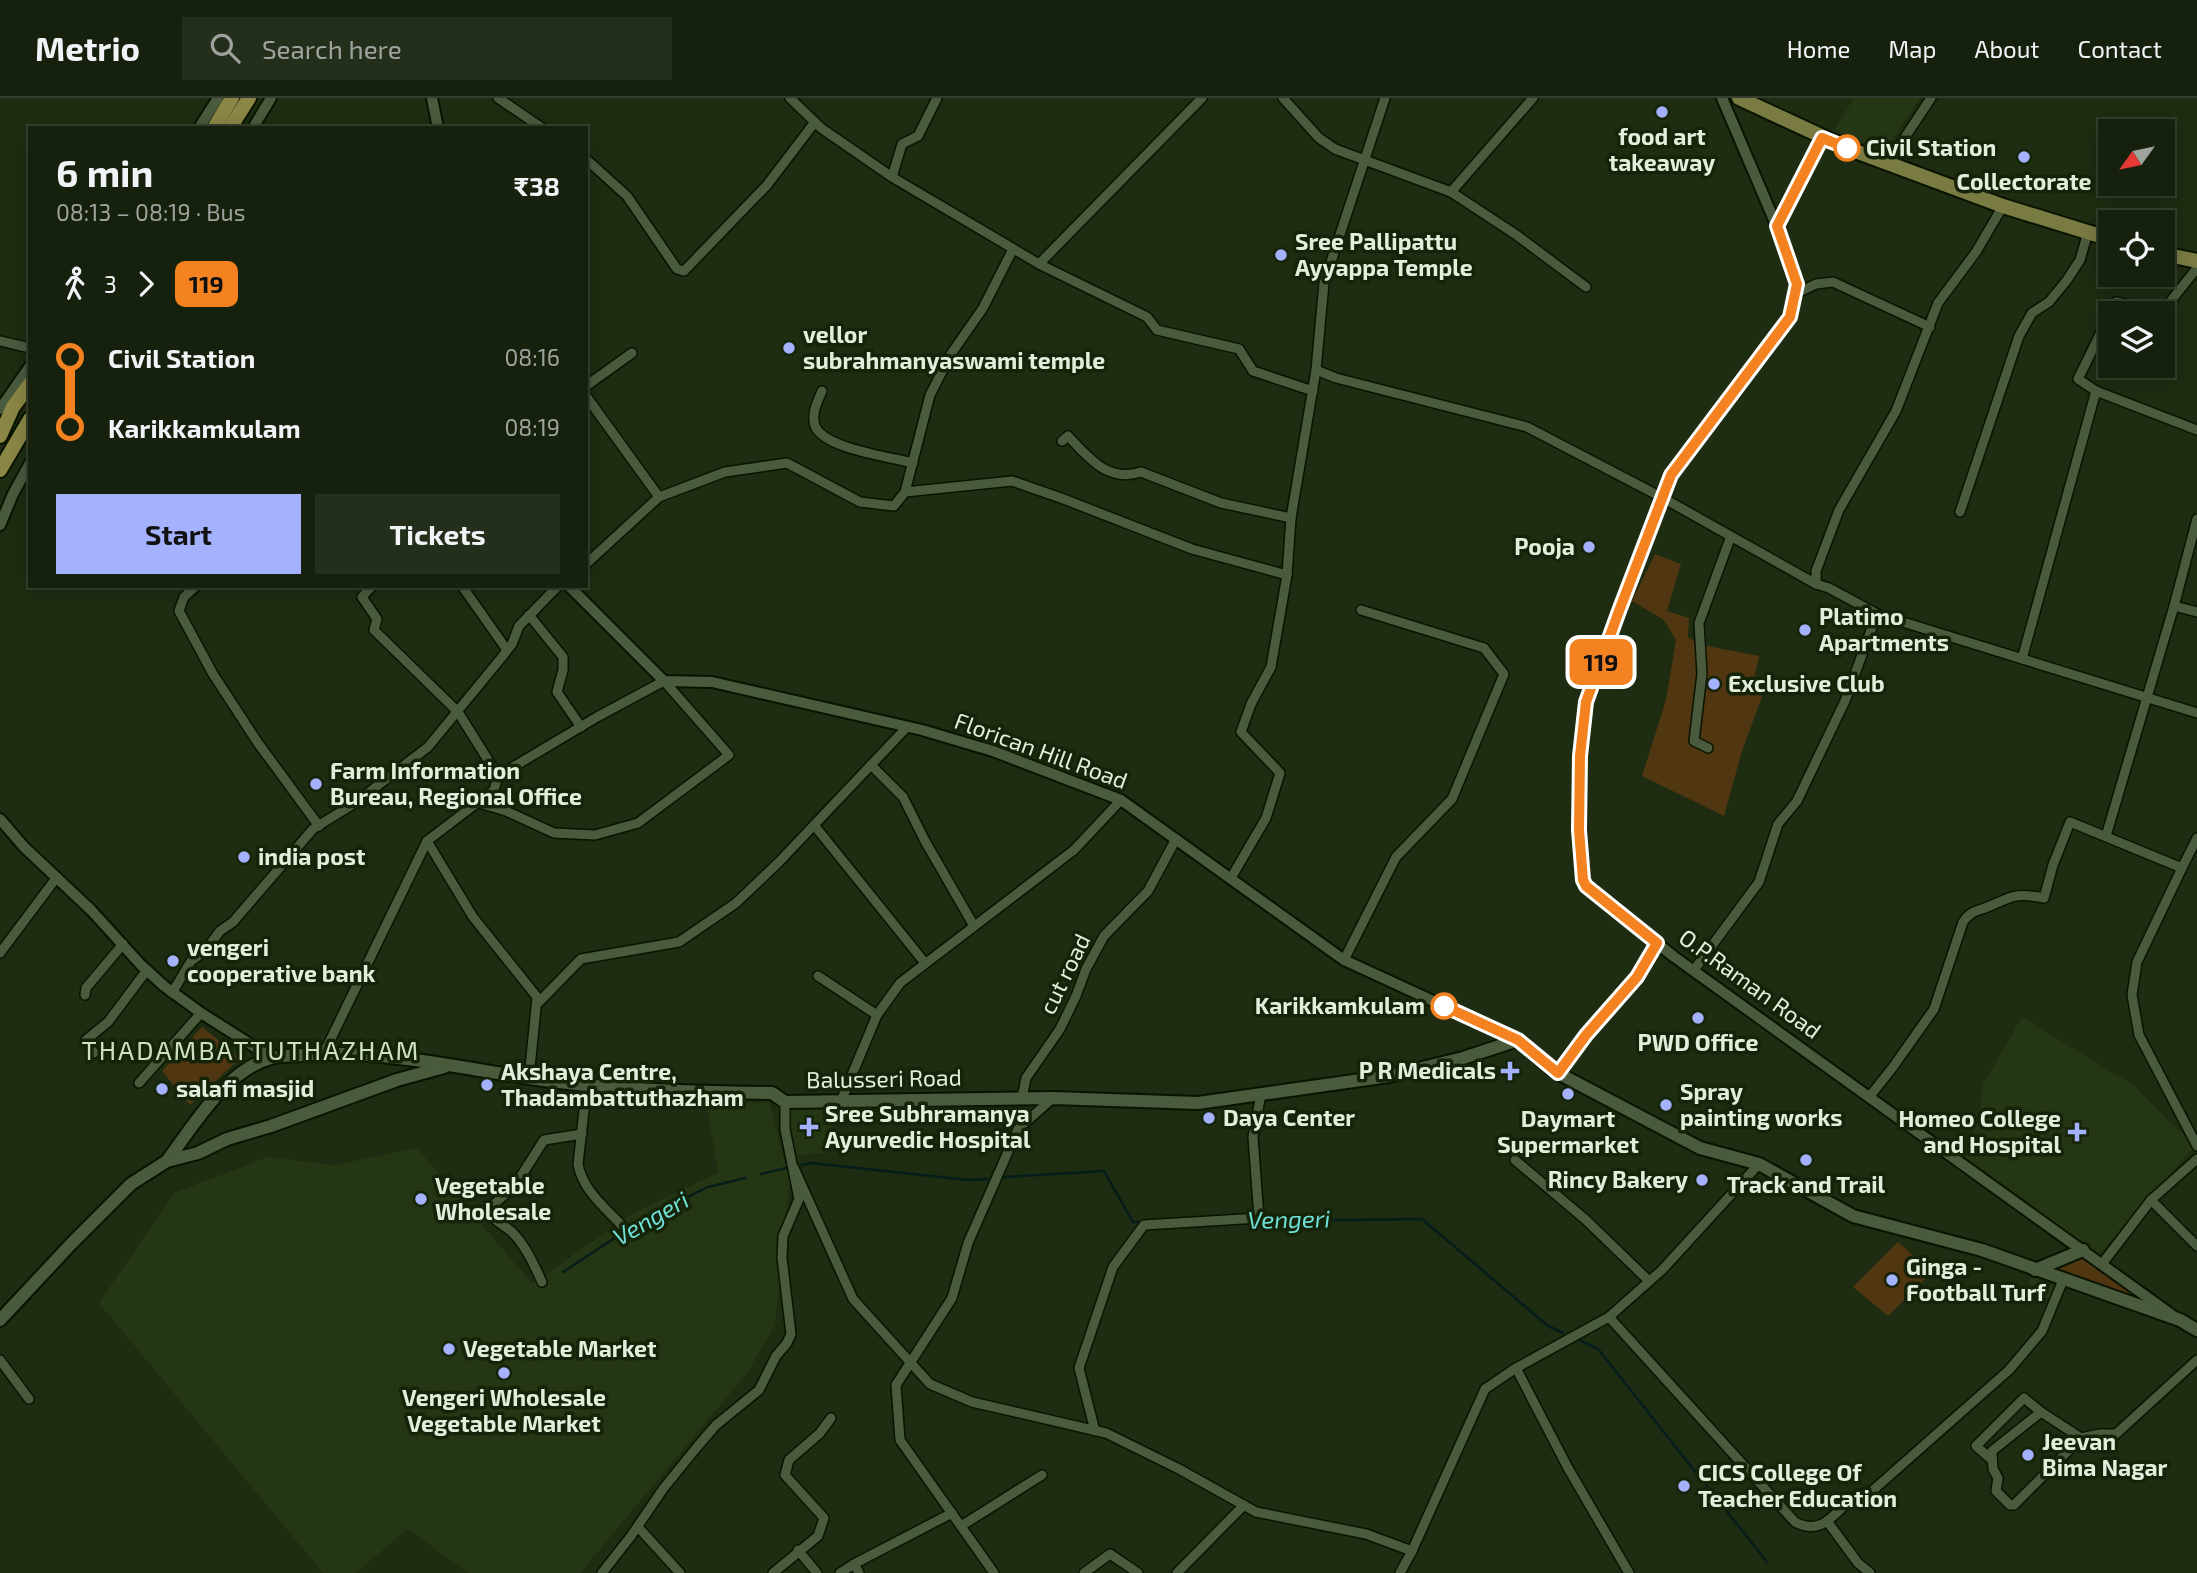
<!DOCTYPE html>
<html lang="en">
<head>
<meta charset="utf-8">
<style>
	body { margin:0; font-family:"Exo 2",sans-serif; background:#232e1b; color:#f1f3f6; height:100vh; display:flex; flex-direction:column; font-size:26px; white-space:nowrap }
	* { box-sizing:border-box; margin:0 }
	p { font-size:23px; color:#9ea39d }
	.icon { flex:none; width:38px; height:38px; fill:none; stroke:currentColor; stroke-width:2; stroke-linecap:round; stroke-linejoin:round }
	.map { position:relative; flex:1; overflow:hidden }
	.side { position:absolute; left:28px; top:28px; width:560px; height:462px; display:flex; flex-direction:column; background:#16210d; border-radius:0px; box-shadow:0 4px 18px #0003,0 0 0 2px #353e2e }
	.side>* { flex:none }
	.badge { padding:0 14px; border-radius:10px; font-size:24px; line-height:46px }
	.needle { width:46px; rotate:237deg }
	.buttons { position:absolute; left:2098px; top:21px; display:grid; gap:14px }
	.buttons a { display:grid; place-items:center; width:77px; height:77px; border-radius:0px; background:#16210d; box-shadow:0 4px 18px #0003,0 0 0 2px #353e2e; font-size:35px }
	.map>.badge { position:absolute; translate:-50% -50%; box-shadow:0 0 0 4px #fff }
	.legs { display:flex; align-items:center; gap:10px; height:77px; padding:0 28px; font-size:23px }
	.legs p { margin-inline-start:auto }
	.summary { display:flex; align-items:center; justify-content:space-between; height:119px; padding:0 28px }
	h1 { font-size:38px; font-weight:700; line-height:52px }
	.cta { display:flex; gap:14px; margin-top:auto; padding:14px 28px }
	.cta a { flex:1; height:80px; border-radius:0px; background:#a4b1fc; color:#111; font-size:28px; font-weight:700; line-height:80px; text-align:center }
	.cta a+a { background:#232e1b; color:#f1f3f6 }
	ul { padding:0 28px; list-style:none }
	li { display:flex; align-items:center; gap:24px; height:70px; font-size:26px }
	li i { display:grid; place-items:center; width:10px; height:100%; margin:0 9px; background:currentColor }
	li i::after { content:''; width:18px; height:18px; margin:-9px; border:5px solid; border-radius:50%; background:#16210d }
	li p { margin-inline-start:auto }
	li:first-child i { background:linear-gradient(#0000 50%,currentColor 0) }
	li:last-child i { background:linear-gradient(currentColor 50%,#0000 0) }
	header { display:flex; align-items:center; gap:42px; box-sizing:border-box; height:98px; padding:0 35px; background:#16210d; border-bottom:2px solid #353e2e }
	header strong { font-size:33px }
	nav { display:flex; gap:38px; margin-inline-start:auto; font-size:24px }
	.search { width:490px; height:63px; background:#232e1b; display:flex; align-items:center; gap:18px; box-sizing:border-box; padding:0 24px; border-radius:0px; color:#9ea39d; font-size:26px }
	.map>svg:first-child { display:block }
	.built { fill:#243614 }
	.green { fill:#503711 }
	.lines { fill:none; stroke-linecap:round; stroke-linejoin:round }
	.stream { stroke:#051d1b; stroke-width:2.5 }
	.minor-casing { stroke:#081400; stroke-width:12 }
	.tertiary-casing { stroke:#081400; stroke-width:14 }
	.secondary-casing { stroke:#081400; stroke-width:16 }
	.primary-casing { stroke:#081400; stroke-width:18 }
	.trunk-casing { stroke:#081400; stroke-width:18 }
	.minor { stroke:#4a5a3d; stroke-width:9 }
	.tertiary { stroke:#4a5a3d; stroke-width:10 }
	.secondary { stroke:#4a5a3d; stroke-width:12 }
	.primary { stroke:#7a7b43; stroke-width:14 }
	.trunk { stroke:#8a8645; stroke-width:14 }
	.line-1-casing { stroke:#fff; stroke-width:16 }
	.line-1 { stroke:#f58220; stroke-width:10 }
	.poi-dot { fill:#a4b1fc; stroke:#152308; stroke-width:2.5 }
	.stop-1-dot { fill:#fff; stroke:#f58220; stroke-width:3.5 }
	.labels { text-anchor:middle; stroke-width:7; stroke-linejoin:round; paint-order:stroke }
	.poi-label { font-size:23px; font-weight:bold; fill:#e3eddc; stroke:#152308; text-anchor:start }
	.stop-label { font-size:23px; font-weight:bold; fill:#e3eddc; stroke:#152308; text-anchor:start }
	.street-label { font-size:23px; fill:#e3eddc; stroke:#152308 }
	.water-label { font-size:24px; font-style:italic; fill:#6ee0d8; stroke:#152308 }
	.quarter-label { font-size:26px; letter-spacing:2px; fill:#cee1bf; stroke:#152308 }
</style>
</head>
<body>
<header>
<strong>Metrio</strong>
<div class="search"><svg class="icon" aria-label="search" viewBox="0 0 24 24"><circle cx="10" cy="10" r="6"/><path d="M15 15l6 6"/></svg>Search here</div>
<nav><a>Home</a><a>Map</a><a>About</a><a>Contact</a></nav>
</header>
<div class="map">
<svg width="2197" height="1475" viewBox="0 0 2197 1475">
	<rect width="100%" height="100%" fill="#1e2c11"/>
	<g class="built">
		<polygon points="1854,0 1920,0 1885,54 1834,32"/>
		<polygon points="2022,919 2133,987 2195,1048 2099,1156 1961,1057 1979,1021 1983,986"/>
		<polygon points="821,999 830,1016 832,1031 828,1055 796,1057 786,1028 790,1001"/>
		<polygon points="769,1003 790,1085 775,1227 747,1275 580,1475 468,1475 408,1431 356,1475 323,1475 99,1205 174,1095 268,1059 334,1067 417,1050 532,1186 633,1115 718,1075 707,1009"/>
		<polygon points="2030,1178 2055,1187 2052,1202 2028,1192"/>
	</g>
	<g class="green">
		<polygon points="1655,456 1681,466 1667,513 1689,520 1688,539 1702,547 1759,558 1755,577 1763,596 1742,653 1724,718 1642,678 1666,602 1676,542 1664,522 1632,503"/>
		<polygon points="202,929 240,960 190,1007 162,973"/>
		<polygon points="1898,1144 1932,1174 1888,1218 1853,1189"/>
		<polygon points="2083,1152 2159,1211 2043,1171"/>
	</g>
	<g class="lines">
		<g class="stream">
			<polyline points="802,1067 811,1065 968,1082 987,1081"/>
			<polyline points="761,1076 786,1070"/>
			<polyline points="1004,1079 1104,1073 1133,1124 1142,1124"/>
			<polyline points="1261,1123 1422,1121 1548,1228 1563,1235"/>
			<polyline points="563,1174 645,1120 708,1089 745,1080"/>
			<polyline points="1581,1243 1598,1251 1767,1464"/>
		</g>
		<g class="minor-casing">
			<g id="minor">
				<polyline points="498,0 542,30"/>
				<polyline points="790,0 821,30 892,79 1039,166 1147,219 1157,232 1239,251 1253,273 1313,293"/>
				<polyline points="1283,0 1319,40 1335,51 1451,94 1515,136 1586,189"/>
				<polyline points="586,61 627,98 677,171 684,173 767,87 815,24"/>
				<polyline points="1888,65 1931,0"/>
				<polyline points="892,79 902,46 918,38 937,0"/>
				<polyline points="1451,94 1533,0"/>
				<polyline points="1777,129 1822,40"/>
				<polyline points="1013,151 983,210 951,256 930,297 905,394 1012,383 1061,400 1192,451 1287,477"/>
				<polyline points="1039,166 1202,0"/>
				<polyline points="1795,196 1816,186 1833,184 1930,229"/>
				<polyline points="2111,215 2116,204 2162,214 2197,170"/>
				<polyline points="2110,216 2078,281 2096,293 2197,332"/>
				<polyline points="0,243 30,250"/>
				<polyline points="1316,272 1324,185 1385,0"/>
				<polyline points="586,288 632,255"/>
				<path d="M 822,293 C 817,304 810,319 816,330 C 828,351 890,359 913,365"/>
				<polyline points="586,298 659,399"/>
				<path d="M 1062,343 L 1068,338 C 1089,360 1108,385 1141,374 L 1221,405 L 1291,420 L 1287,477 L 1271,569 L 1251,606 L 1241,634 L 1280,675 L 1266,720 L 1231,780"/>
				<polyline points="1960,414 2019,238 2032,215 2049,204 2067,182 2080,162 2088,134"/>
				<polyline points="1291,420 1316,272 1336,280 1527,329 1663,400 1816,486"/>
				<polyline points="586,466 659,399 725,374 787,365 860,404 894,408 905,394"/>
				<polyline points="196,488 184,499 179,513 213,576 258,645 319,728"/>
				<polyline points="372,488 362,499 377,521 374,532 458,614 498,678 494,692 427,743 473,819 537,899 529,980"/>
				<polyline points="462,488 507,552"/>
				<polyline points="2174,508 2197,514"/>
				<polyline points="1877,516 2197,615"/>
				<polyline points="529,517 563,559 563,572 557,594 581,629"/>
				<polyline points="2022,561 2096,293"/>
				<polyline points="1708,650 1694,643 1702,576 1699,525 1731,438"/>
				<polyline points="871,667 903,699 925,743 974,828"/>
				<polyline points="479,705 506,713 554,735 595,737 638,725 729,657 664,583 597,619 498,678"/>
				<polyline points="814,727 925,865"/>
				<polyline points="2106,738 2174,508 2197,421"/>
				<polyline points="2182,770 2137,864 2132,897 2139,937 2197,1048"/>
				<polyline points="0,855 57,779"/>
				<polyline points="1344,862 1396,759 1452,701 1504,576 1484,550 1361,512"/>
				<polyline points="1694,872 1759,784 1778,726 1797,703 1845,603 1877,516 1829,490 1816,486 1816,473 1839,412 1896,313 1938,205 1976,154 2003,108"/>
				<polyline points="818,878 877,917"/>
				<polyline points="172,895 191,863 206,852 220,833 233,824 313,731 355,705 428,649 502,559 512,546 519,528 558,488"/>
				<polyline points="85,897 86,890 123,846"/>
				<polyline points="537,906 581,861 679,844 736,805 779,764 907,629"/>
				<polyline points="94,955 86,942 108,924 147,872"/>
				<polyline points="324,955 427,743"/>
				<polyline points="1558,975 1586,937 1637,879 1657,845"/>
				<polyline points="139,985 201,915"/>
				<path d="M 587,986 L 578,1066 C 582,1092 607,1111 624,1130"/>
				<path d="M 1870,998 L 1893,969 L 1934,911 L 1963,824 C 1970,814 1974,814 1985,810 C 2013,799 2012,794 2044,800 L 2053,767 L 2070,724 L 2182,770 L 2197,740"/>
				<polyline points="1022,1000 1026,980 1060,931 1076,898 1086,871 1104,838 1148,793 1176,741"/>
				<polyline points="841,1003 877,917 900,885 1074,752 1121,702"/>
				<polyline points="1515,1062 1586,1122 1649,1183"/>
				<polyline points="794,1070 853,1201 930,1286 972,1304 1106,1335 1179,1371 1256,1414 1366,1436 1412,1453"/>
				<polyline points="2151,1102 2197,1148"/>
				<polyline points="2102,1166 2151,1102 2197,1061"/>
				<path d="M 542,1184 C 534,1167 526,1148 512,1134 C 504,1127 495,1124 490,1115 L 491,1109 L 516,1086 L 544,1042 L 582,1036"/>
				<path d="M 1609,1219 L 1795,1424 C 1831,1443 1838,1397 1871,1394 L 2009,1272 L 2042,1233 L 2063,1182"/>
				<polyline points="0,1262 29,1301"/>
				<polyline points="1516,1270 1568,1370 1629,1475"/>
				<polyline points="1095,1333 1079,1270 1113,1169 1144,1127 1259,1120 1253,1039 1261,996"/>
				<polyline points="2081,1340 2041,1314 1992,1353 1993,1371 1998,1380 1996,1393 2010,1407 2014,1407 2081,1340 2100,1336 2116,1336 2197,1262"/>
				<polyline points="1992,1362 1976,1348 2024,1300 2041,1314"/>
				<polyline points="1827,1423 1858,1465 1870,1475"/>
				<polyline points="961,1428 1042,1377"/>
				<polyline points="638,1429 680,1475"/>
				<polyline points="798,1452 817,1475"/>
				<polyline points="602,1475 631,1438 663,1391 697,1349 716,1327 759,1292 776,1258 787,1245 791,1236 782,1160 783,1138 799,1101 785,1031 785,1004"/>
				<polyline points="773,1475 818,1438 824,1420 785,1377 789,1362 820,1335 831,1320"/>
				<polyline points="840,1475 854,1466"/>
				<polyline points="859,1475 854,1466 952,1415"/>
				<polyline points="994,1475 900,1342 896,1287 952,1200 968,1145 1018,1031 1053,1000"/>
				<polyline points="1084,1475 1110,1456 1138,1475"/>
				<polyline points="1177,1475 1244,1407"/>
				<polyline points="1400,1475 1412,1453 1485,1291 1516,1270 1609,1219 1662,1172 1759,1066"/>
			</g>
		</g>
		<g class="tertiary-casing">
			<g id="tertiary">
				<polyline points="432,0 438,30"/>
				<polyline points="1722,0 1777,129 1797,186 1791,219 1671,377 1619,513 1586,604 1580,658 1579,732 1583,781 1586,788 1673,858 2172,1217"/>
				<polyline points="199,30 218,0"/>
				<polyline points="253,30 271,0"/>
				<polyline points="0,311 30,268"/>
				<polyline points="0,427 13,396 30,365"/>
				<polyline points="569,488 664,583 712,584 922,632 993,653 1121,702 1344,862 1518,942"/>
				<polyline points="0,721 24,749 91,812 141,867 164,888 201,915 272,960"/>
			</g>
		</g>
		<g class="secondary-casing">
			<g id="secondary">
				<path d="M 167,1063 C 193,1028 226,972 271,960 C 280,957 292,958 302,957 C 378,951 454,969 529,980 C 609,992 691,994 772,995 L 785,1004 L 1053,1000 L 1198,1005 L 1389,978 L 1463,960 L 1518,942 L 1554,973 L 1700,1050 L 1759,1066 L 1853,1118 L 1982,1152 L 2180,1222 L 2197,1232"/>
				<polyline points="2035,1172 2083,1152"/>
				<polyline points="0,1222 71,1146 131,1086 167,1063 198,1055 227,1041 271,1028 397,982 444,969"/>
			</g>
		</g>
		<g class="primary-casing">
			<g id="primary">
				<polyline points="1739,0 1847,50 2003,108 2110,141"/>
				<polyline points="2163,156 2197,163"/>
			</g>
		</g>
		<g class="trunk-casing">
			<g id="trunk">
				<polyline points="214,30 232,0"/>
				<polyline points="230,30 249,0"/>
				<polyline points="0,338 13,309 30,286"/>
				<polyline points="0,372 30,321"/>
			</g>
		</g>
		<use href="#minor" class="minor"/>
		<use href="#tertiary" class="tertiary"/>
		<use href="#secondary" class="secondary"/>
		<use href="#primary" class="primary"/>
		<use href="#trunk" class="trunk"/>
	</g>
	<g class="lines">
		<g class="line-1-casing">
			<polyline id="line-1" points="1444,908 1518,942 1558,975 1586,937 1637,879 1657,845 1586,788 1583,782 1579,732 1580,658 1586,604 1619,513 1671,377 1790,219 1797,186 1777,128 1822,40 1847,50"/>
		</g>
		<use href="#line-1" class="line-1"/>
	</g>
	<g class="poi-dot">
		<circle cx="1662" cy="14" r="7"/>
		<circle cx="2024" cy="59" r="7"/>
		<circle cx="1281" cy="157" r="7"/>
		<circle cx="789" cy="250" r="7"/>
		<circle cx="1589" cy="449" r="7"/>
		<circle cx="1805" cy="532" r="7"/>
		<circle cx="1714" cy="586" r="7"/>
		<circle cx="316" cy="686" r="7"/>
		<circle cx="244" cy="759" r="7"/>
		<circle cx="173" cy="863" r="7"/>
		<circle cx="1698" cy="920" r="7"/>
		<path d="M1506.5 962.5h7v7h7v7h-7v7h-7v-7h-7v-7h7z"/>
		<circle cx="487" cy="987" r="7"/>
		<circle cx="162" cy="991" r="7"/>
		<circle cx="1568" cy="996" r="7"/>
		<circle cx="1666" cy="1007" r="7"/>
		<circle cx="1209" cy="1020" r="7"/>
		<path d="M805.5 1018.5h7v7h7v7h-7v7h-7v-7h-7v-7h7z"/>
		<path d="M2073.5 1023.5h7v7h7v7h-7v7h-7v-7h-7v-7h7z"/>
		<circle cx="1806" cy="1062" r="7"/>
		<circle cx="1702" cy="1082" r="7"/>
		<circle cx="421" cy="1101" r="7"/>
		<circle cx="1892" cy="1182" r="7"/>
		<circle cx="449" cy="1251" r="7"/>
		<circle cx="504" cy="1275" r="7"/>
		<circle cx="2028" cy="1357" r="7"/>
		<circle cx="1684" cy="1388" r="7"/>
	</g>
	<g class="stop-1-dot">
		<circle cx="1847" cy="50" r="12"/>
		<circle cx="1444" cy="908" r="12"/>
	</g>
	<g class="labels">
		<g class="poi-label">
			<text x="1662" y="47" text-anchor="middle">food art<tspan x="1662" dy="26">takeaway</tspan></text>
			<text x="2024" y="92" text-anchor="middle">Collectorate</text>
			<text x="1295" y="152">Sree Pallipattu<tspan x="1295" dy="26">Ayyappa Temple</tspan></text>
			<text x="803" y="245">vellor<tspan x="803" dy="26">subrahmanyaswami temple</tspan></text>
			<text x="1575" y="457" text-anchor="end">Pooja</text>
			<text x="1819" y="527">Platimo<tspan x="1819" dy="26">Apartments</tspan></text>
			<text x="1728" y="594">Exclusive Club</text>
			<text x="330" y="681">Farm Information<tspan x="330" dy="26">Bureau, Regional Office</tspan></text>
			<text x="258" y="767">india post</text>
			<text x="187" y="858">vengeri<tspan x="187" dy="26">cooperative bank</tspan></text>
			<text x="1698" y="953" text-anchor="middle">PWD Office</text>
			<text x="1496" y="981" text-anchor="end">P R Medicals</text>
			<text x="501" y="982">Akshaya Centre,<tspan x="501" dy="26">Thadambattuthazham</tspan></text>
			<text x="176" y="999">salafi masjid</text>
			<text x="1680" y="1002">Spray<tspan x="1680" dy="26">painting works</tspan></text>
			<text x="825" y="1024">Sree Subhramanya<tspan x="825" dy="26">Ayurvedic Hospital</tspan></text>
			<text x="1223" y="1028">Daya Center</text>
			<text x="1568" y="1029" text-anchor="middle">Daymart<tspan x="1568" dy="26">Supermarket</tspan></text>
			<text x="2061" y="1029" text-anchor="end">Homeo College<tspan x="2061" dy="26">and Hospital</tspan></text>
			<text x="1688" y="1090" text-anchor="end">Rincy Bakery</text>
			<text x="1806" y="1095" text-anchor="middle">Track and Trail</text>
			<text x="435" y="1096">Vegetable<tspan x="435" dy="26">Wholesale</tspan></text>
			<text x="1906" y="1177">Ginga -<tspan x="1906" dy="26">Football Turf</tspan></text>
			<text x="463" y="1259">Vegetable Market</text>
			<text x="504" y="1308" text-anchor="middle">Vengeri Wholesale<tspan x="504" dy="26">Vegetable Market</tspan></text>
			<text x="2042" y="1352">Jeevan<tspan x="2042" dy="26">Bima Nagar</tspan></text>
			<text x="1698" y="1383">CICS College Of<tspan x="1698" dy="26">Teacher Education</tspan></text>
		</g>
		<g class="stop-label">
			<text x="1866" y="58">Civil Station</text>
			<text x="1425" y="916" text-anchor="end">Karikkamkulam</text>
		</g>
		<g class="street-label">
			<text transform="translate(1041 653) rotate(20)" y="8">Florican Hill Road</text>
			<text transform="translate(1065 876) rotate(-64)" y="8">cut road</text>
			<text transform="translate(1750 886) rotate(36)" y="8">O.P.Raman Road</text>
			<text transform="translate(884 981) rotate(-1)" y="8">Balusseri Road</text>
		</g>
		<g class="water-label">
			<text transform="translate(651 1121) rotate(-30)" y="8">Vengeri</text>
			<text transform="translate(1289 1122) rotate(-1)" y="8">Vengeri</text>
		</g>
		<g class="quarter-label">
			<text x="251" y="962">THADAMBATTUTHAZHAM</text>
		</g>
	</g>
</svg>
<div class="buttons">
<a><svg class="needle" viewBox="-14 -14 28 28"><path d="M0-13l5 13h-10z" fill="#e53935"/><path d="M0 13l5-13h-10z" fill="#9ea39d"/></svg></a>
<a><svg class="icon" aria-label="locate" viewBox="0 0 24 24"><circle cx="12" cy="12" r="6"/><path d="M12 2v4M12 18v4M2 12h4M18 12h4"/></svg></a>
<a><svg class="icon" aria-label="layers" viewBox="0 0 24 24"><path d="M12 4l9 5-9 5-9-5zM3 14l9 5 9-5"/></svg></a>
</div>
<b class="badge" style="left:1601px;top:564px;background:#f58220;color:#111">119</b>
<section class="side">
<div class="summary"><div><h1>6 min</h1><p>08:13 – 08:19 · Bus</p></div><b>₹38</b></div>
<div class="legs"><svg class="icon" aria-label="walk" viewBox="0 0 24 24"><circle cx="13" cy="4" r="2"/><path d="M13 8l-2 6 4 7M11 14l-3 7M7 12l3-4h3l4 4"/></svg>3<svg class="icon" aria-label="forward" viewBox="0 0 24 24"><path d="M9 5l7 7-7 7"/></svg><b class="badge" style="background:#f58220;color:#111">119</b></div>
<ul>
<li><i style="color:#f58220"></i><b>Civil Station</b><p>08:16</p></li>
<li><i style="color:#f58220"></i><b>Karikkamkulam</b><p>08:19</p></li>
</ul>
<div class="cta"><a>Start</a><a>Tickets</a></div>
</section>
</div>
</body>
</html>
